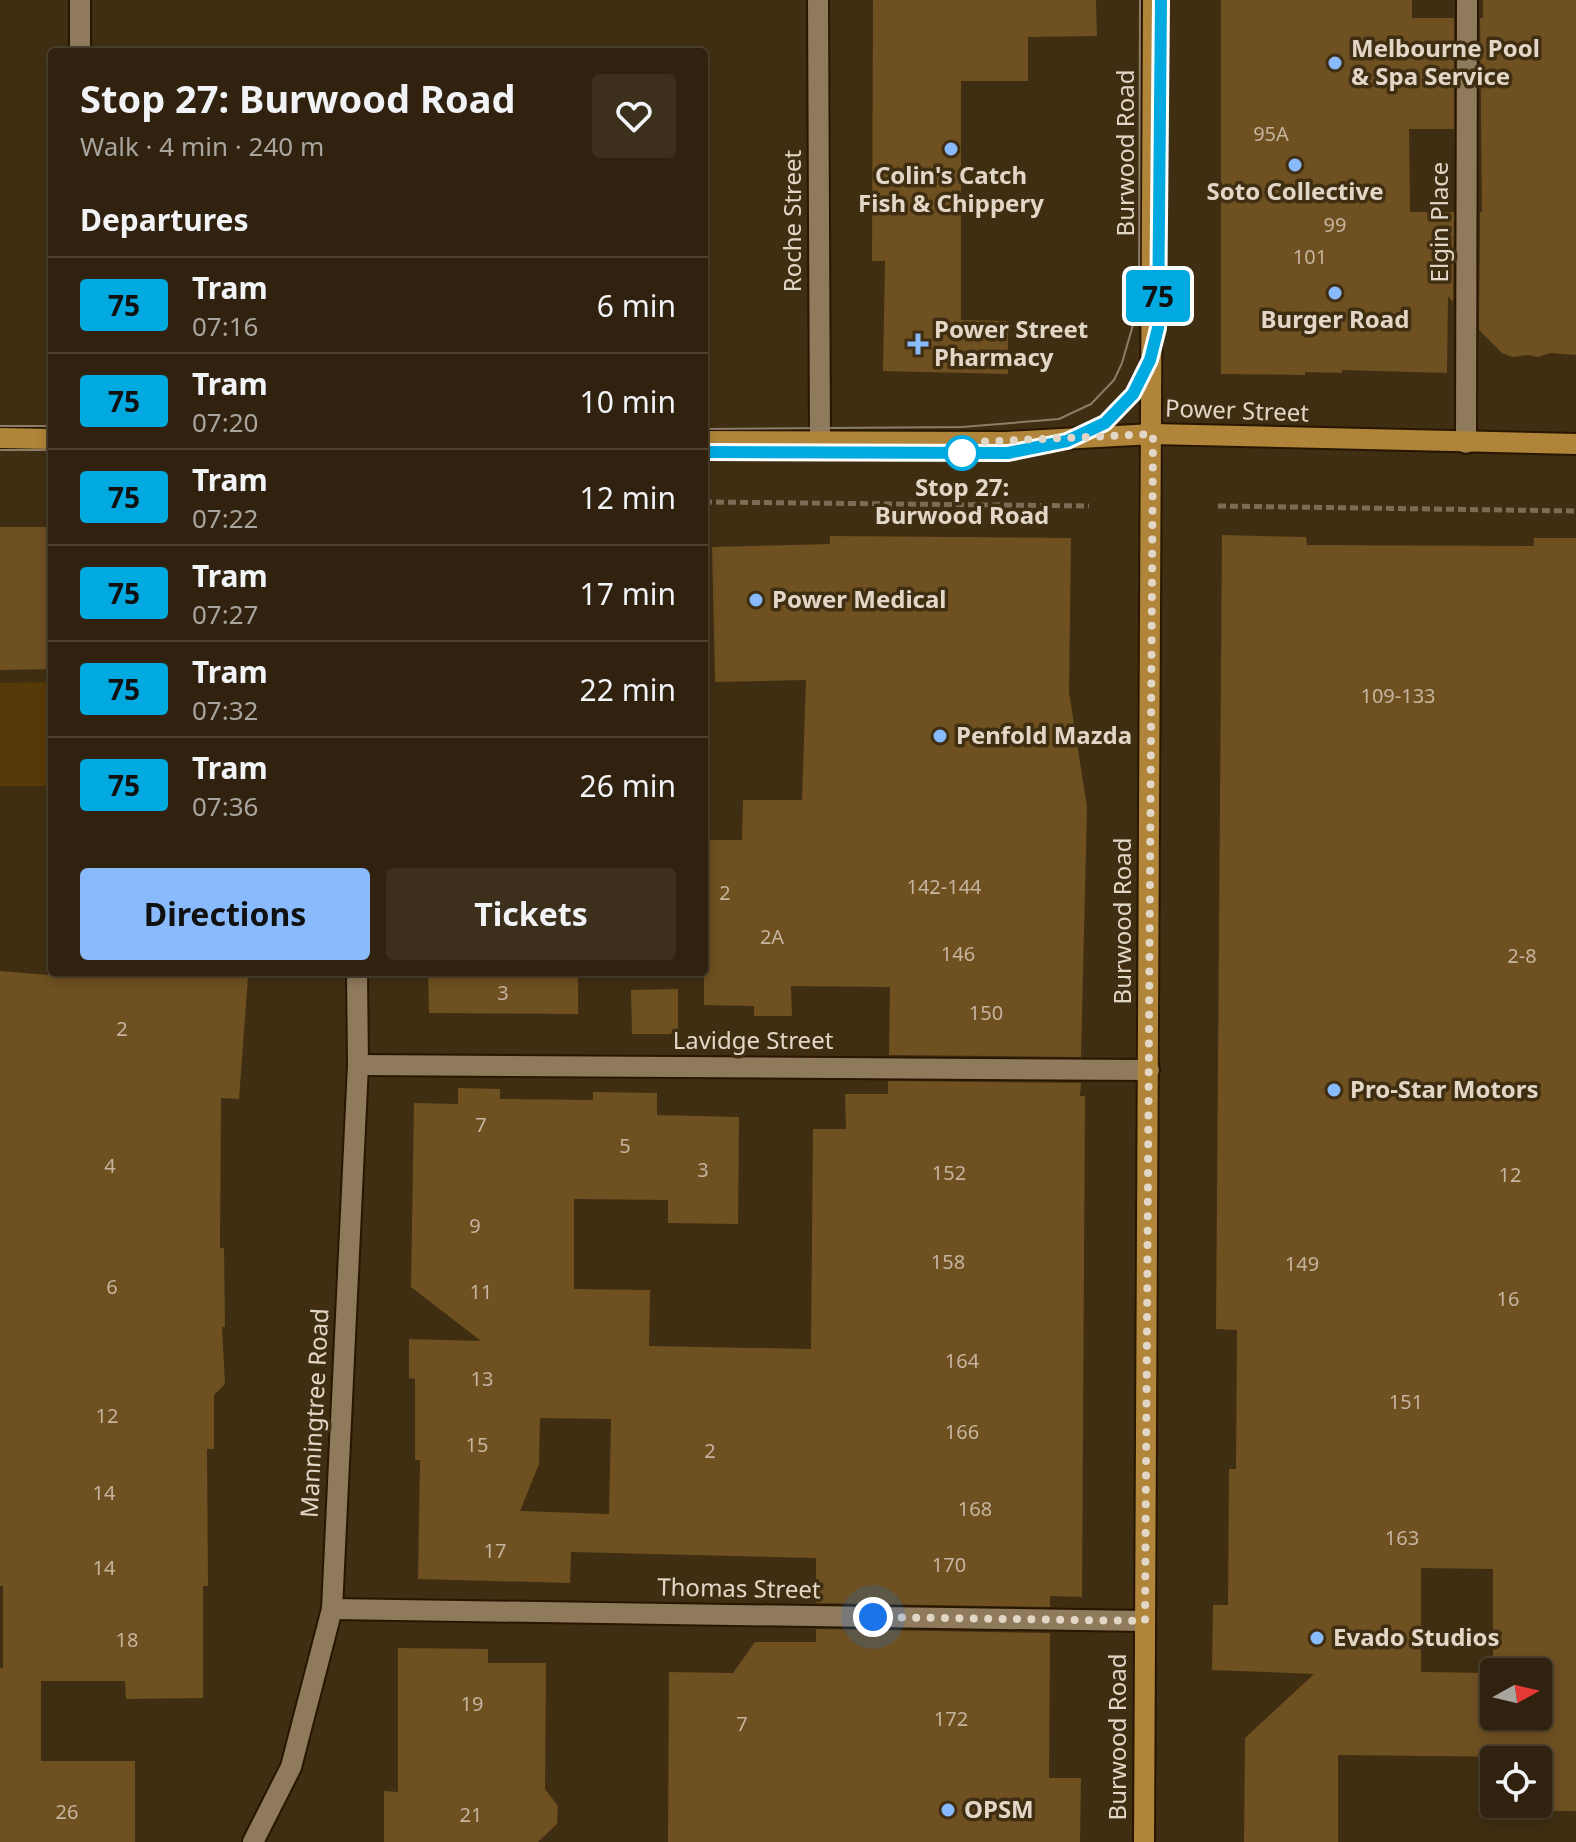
<!DOCTYPE html>
<html lang="en">
<head>
<meta charset="utf-8">
<style>
	body { margin:0; font-family:"Noto Sans",sans-serif; background:#3c2f1c; color:#f1f3f6; height:100vh; display:flex; flex-direction:column; font-size:30px; white-space:nowrap }
	* { box-sizing:border-box; margin:0 }
	p { font-size:26px; color:#a8a49e }
	.icon { flex:none; width:44px; height:44px; fill:none; stroke:currentColor; stroke-width:2; stroke-linecap:round; stroke-linejoin:round }
	.map { position:relative; flex:1; overflow:hidden }
	.sheet { position:absolute; left:48px; top:48px; width:660px; height:928px; display:flex; flex-direction:column; background:#30220e; border-radius:8px; box-shadow:0 4px 12px #0003,0 0 0 2px #4b3f2e }
	.sheet>* { flex:none }
	.badge { padding:0 16px; border-radius:6px; font-size:28px; line-height:52px }
	.needle { width:52px; rotate:82deg }
	.fabs { position:absolute; left:1480px; top:1658px; display:grid; gap:16px }
	.fabs a { display:grid; place-items:center; width:72px; height:72px; border-radius:8px; background:#30220e; box-shadow:0 4px 12px #0003,0 0 0 2px #4b3f2e; font-size:40px }
	.you { position:absolute; width:40px; height:40px; margin:-20px; border:6px solid #fff; border-radius:50%; background:#1a73e8; box-shadow:0 0 0 12px #1a73e833 }
	.map>.badge { position:absolute; translate:-50% -50%; box-shadow:0 0 0 4px #fff }
	h2 { padding:0 32px; font-size:30px; line-height:72px }
	.round { display:grid; place-items:center; flex:none; width:84px; height:84px; border-radius:8px; background:#3c2f1c }
	.overview { display:flex; align-items:center; justify-content:space-between; height:136px; padding:0 32px }
	h1 { font-size:38px; font-weight:700; line-height:60px }
	.action { display:flex; gap:16px; margin-top:auto; padding:16px 32px }
	.action a { flex:1; height:92px; border-radius:8px; background:#88bafc; color:#111; font-size:32px; font-weight:700; line-height:92px; text-align:center }
	.action a+a { background:#3c2f1c; color:#f1f3f6 }
	ul { padding:0; list-style:none }
	li { display:flex; align-items:center; gap:24px; height:96px; padding:0 32px; border-top:2px solid #4b3f2e }
	li div { flex:1 }
	li b { display:block; font-size:30px }
	li em { font-style:normal }
	li .badge { min-width:88px; font-weight:700; text-align:center }
	.map>svg:first-child { display:block }
	.green { fill:#573a07 }
	.building { fill:#6e5021; fill-rule:evenodd }
	.lines { fill:none; stroke-linecap:round; stroke-linejoin:round }
	.lane-casing { stroke:#271600; stroke-width:24 }
	.street-casing { stroke:#271600; stroke-width:24 }
	.primary-casing { stroke:#271600; stroke-width:24 }
	.path { stroke:#7c6c55; stroke-width:5; stroke-dasharray:8 4; stroke-linecap:butt }
	.lane { stroke:#8f7a5c; stroke-width:20 }
	.street { stroke:#8f7a5c; stroke-width:20 }
	.primary { stroke:#b08439; stroke-width:20 }
	.tram { stroke:#8c7d67; stroke-width:2 }
	.line-casing { stroke:#fff; stroke-width:18 }
	.line { stroke:#00a9e0; stroke-width:12 }
	.walk { stroke:#e2d6c7; stroke-width:8; stroke-dasharray:0 14.4 }
	.poi-dot { fill:#88bafc; stroke:#402e12; stroke-width:3 }
	.stop-dot { fill:#fff; stroke:#00a9e0; stroke-width:4 }
	.labels { text-anchor:middle; stroke-width:7; stroke-linejoin:round; paint-order:stroke }
	.number-label { font-size:20px; fill:#c5b49e }
	.poi-label { font-size:24px; font-weight:bold; fill:#e2d6c7; stroke:#402e12; text-anchor:start }
	.street-label { font-size:24px; fill:#e2d6c7; stroke:#402e12 }
	.stop-label { font-size:24px; font-weight:bold; fill:#e2d6c7; stroke:#402e12 }
</style>
</head>
<body>
<div class="map">
<svg width="1576" height="1842" viewBox="0 0 1576 1842">
	<rect width="100%" height="100%" fill="#402e12"/>
	<polygon class="green" points="52,682 52,786 0,786 0,683"/>
	<g class="building">
		<polygon points="873,0 1096,0 1097,36 1028,37 1028,81 961,81 961,320 1008,321 1008,374 883,371 885,261 872,261"/>
		<polygon points="1221,0 1412,0 1412,18 1454,18 1454,129 1409,129 1410,212 1454,212 1453,302 1448,296 1447,373 1342,370 1342,373 1305,372 1305,375 1221,374"/>
		<polygon points="1483,0 1576,0 1576,355 1550,353 1538,357 1528,355 1512,357 1502,353 1479,330 1480,212 1482,212 1480,18 1483,18"/>
		<polygon points="0,527 52,527 52,669 0,670"/>
		<path d="M 1222,535 L 1306,537 L 1307,545 L 1534,546 L 1534,538 L 1576,538 L 1576,1811 L 1523,1811 L 1523,1804 L 1538,1804 L 1538,1760 L 1523,1760 L 1523,1757 L 1338,1755 L 1338,1842 L 1244,1842 L 1245,1738 L 1314,1674 L 1212,1670 L 1213,1605 L 1228,1605 L 1229,1469 L 1236,1469 L 1237,1330 L 1216,1329 ZM 1421,1568 L 1493,1569 L 1493,1673 L 1421,1672 ZM 1494,1672 L 1538,1672 L 1538,1716 L 1494,1716 Z"/>
		<polygon points="830,536 1071,538 1069,692 1087,807 1081,1057 889,1055 890,987 791,986 792,1016 754,1016 754,1006 704,1005 704,840 742,840 743,800 802,800 806,680 715,682 712,547 830,544"/>
		<polygon points="0,971 48,975 48,972 198,972 248,977 239,1099 221,1098 220,1248 224,1248 225,1327 222,1327 225,1384 214,1395 214,1449 207,1449 208,1586 203,1586 203,1698 126,1699 125,1681 41,1681 41,1761 135,1761 135,1842 0,1842 0,1668 3,1668 3,1586 0,1586"/>
		<polygon points="428,972 578,972 578,1014 429,1013"/>
		<polygon points="678,989 678,1034 632,1034 631,990"/>
		<path d="M 888,1081 L 1081,1083 L 1080,1096 L 1085,1096 L 1082,1597 L 1050,1596 L 1050,1607 L 816,1603 L 816,1558 L 571,1552 L 570,1583 L 418,1579 L 420,1460 L 415,1460 L 415,1379 L 409,1378 L 409,1339 L 481,1341 L 411,1287 L 414,1103 L 458,1104 L 458,1088 L 500,1089 L 500,1099 L 593,1100 L 593,1092 L 657,1093 L 657,1115 L 739,1117 L 738,1224 L 668,1223 L 668,1200 L 574,1199 L 574,1289 L 650,1290 L 649,1346 L 811,1349 L 813,1129 L 846,1129 L 845,1094 L 888,1094 ZM 540,1418 L 611,1419 L 609,1514 L 520,1511 L 539,1464 Z"/>
		<polygon points="816,1629 1050,1633 1049,1778 1081,1778 1080,1842 668,1842 669,1672 733,1673 755,1642 816,1642"/>
		<polygon points="398,1648 488,1649 488,1663 546,1663 545,1789 558,1806 557,1824 538,1842 384,1842 384,1791 398,1792"/>
	</g>
	<g class="lines">
		<g class="lane-casing">
			<polyline id="lane" points="1466,443 1467,0"/>
		</g>
		<g class="street-casing">
			<g id="street">
				<polyline points="818,0 820,441"/>
				<polyline points="80,52 80,0"/>
				<polyline points="358,1065 1149,1070"/>
				<polyline points="332,1609 1145,1621"/>
				<polyline points="253,1842 291,1767 332,1609 358,1065 357,972"/>
			</g>
		</g>
		<g class="primary-casing">
			<g id="primary">
				<polyline points="0,438 52,439"/>
				<polyline points="704,441 1006,442 1153,434 1576,444"/>
				<polyline points="1144,1842 1153,0"/>
			</g>
		</g>
		<g class="path">
			<polyline points="704,502 1089,506"/>
			<polyline points="1218,506 1576,511"/>
		</g>
		<use href="#lane" class="lane"/>
		<use href="#street" class="street"/>
		<use href="#primary" class="primary"/>
		<g class="tram">
			<polyline points="0,426 52,426"/>
			<polyline points="704,429 962,427 1059,419 1091,404 1114,380 1122,363 1139,304 1140,0"/>
			<polyline points="0,450 52,450"/>
			<path d="M 704,452 C 761,453 818,453 874,453 C 939,453 1054,463 1106,422 C 1137,399 1148,364 1158,328 L 1161,0"/>
		</g>
	</g>
	<g class="lines">
		<g class="line-casing">
			<polyline id="line" points="704,452 1008,453 1067,441 1105,423 1133,394 1150,360 1158,328 1161,0"/>
		</g>
		<use href="#line" class="line"/>
		<polyline class="walk" points="873,1617 1145,1621 1153,434 975,442 962,453"/>
	</g>
	<g class="poi-dot">
		<circle cx="1335" cy="63" r="8"/>
		<circle cx="951" cy="149" r="8"/>
		<circle cx="1295" cy="165" r="8"/>
		<circle cx="1335" cy="293" r="8"/>
		<path d="M914 332h8v8h8v8h-8v8h-8v-8h-8v-8h8z"/>
		<circle cx="756" cy="600" r="8"/>
		<circle cx="940" cy="736" r="8"/>
		<circle cx="1334" cy="1090" r="8"/>
		<circle cx="1317" cy="1638" r="8"/>
		<circle cx="948" cy="1810" r="8"/>
	</g>
	<circle class="stop-dot" cx="962" cy="453" r="16"/>
	<g class="labels">
		<g class="number-label">
			<text x="1271" y="141">95A</text>
			<text x="1335" y="232">99</text>
			<text x="1310" y="264">101</text>
			<text x="1398" y="703">109-133</text>
			<text x="944" y="894">142-144</text>
			<text x="725" y="900">2</text>
			<text x="772" y="944">2A</text>
			<text x="958" y="961">146</text>
			<text x="1522" y="963">2-8</text>
			<text x="503" y="1000">3</text>
			<text x="986" y="1020">150</text>
			<text x="122" y="1036">2</text>
			<text x="481" y="1132">7</text>
			<text x="625" y="1153">5</text>
			<text x="110" y="1173">4</text>
			<text x="703" y="1177">3</text>
			<text x="949" y="1180">152</text>
			<text x="1510" y="1182">12</text>
			<text x="475" y="1233">9</text>
			<text x="948" y="1269">158</text>
			<text x="1302" y="1271">149</text>
			<text x="112" y="1294">6</text>
			<text x="481" y="1299">11</text>
			<text x="1508" y="1306">16</text>
			<text x="962" y="1368">164</text>
			<text x="482" y="1386">13</text>
			<text x="1406" y="1409">151</text>
			<text x="107" y="1423">12</text>
			<text x="962" y="1439">166</text>
			<text x="477" y="1452">15</text>
			<text x="710" y="1458">2</text>
			<text x="104" y="1500">14</text>
			<text x="975" y="1516">168</text>
			<text x="1402" y="1545">163</text>
			<text x="495" y="1558">17</text>
			<text x="949" y="1572">170</text>
			<text x="104" y="1575">14</text>
			<text x="127" y="1647">18</text>
			<text x="472" y="1711">19</text>
			<text x="951" y="1726">172</text>
			<text x="742" y="1731">7</text>
			<text x="67" y="1819">26</text>
			<text x="471" y="1822">21</text>
		</g>
		<g class="poi-label">
			<text x="1351" y="57">Melbourne Pool<tspan x="1351" dy="28">&amp; Spa Service</tspan></text>
			<text x="951" y="184" text-anchor="middle">Colin's Catch<tspan x="951" dy="28">Fish &amp; Chippery</tspan></text>
			<text x="1295" y="200" text-anchor="middle">Soto Collective</text>
			<text x="1335" y="328" text-anchor="middle">Burger Road</text>
			<text x="934" y="338">Power Street<tspan x="934" dy="28">Pharmacy</tspan></text>
			<text x="772" y="608">Power Medical</text>
			<text x="956" y="744">Penfold Mazda</text>
			<text x="1350" y="1098">Pro-Star Motors</text>
			<text x="1333" y="1646">Evado Studios</text>
			<text x="964" y="1818">OPSM</text>
		</g>
		<g class="street-label">
			<text transform="translate(1126 153) rotate(-90)" y="8">Burwood Road</text>
			<text transform="translate(793 221) rotate(-90)" y="8">Roche Street</text>
			<text transform="translate(1440 222) rotate(-90)" y="8">Elgin Place</text>
			<text transform="translate(1237 411) rotate(2)" y="8">Power Street</text>
			<text transform="translate(1123 921) rotate(-90)" y="8">Burwood Road</text>
			<text x="753" y="1049">Lavidge Street</text>
			<text transform="translate(315 1413) rotate(-87)" y="8">Manningtree Road</text>
			<text transform="translate(739 1589) rotate(1)" y="8">Thomas Street</text>
			<text transform="translate(1118 1737) rotate(-90)" y="8">Burwood Road</text>
		</g>
		<g class="stop-label">
			<text x="962" y="496">Stop 27:<tspan x="962" dy="28">Burwood Road</tspan></text>
		</g>
	</g>
</svg>
<div class="fabs">
<a><svg class="needle" viewBox="-14 -14 28 28"><path d="M0-13l5 13h-10z" fill="#e53935"/><path d="M0 13l5-13h-10z" fill="#a8a49e"/></svg></a>
<a><svg class="icon" aria-label="locate" viewBox="0 0 24 24"><circle cx="12" cy="12" r="6"/><path d="M12 2v4M12 18v4M2 12h4M18 12h4"/></svg></a>
</div>
<div class="you" style="left:873px;top:1617px"></div>
<b class="badge" style="left:1158px;top:296px;background:#00a9e0;color:#111">75</b>
<section class="sheet">
<div class="overview"><div><h1>Stop 27: Burwood Road</h1><p>Walk · 4 min · 240 m</p></div><a class="round"><svg class="icon" aria-label="heart" viewBox="0 0 24 24"><path d="M12 20l-8-8c-3-5 5-10 8-4 3-6 11-1 8 4z"/></svg></a></div>
<h2>Departures</h2>
<ul>
<li><span class="badge" style="background:#00a9e0;color:#111">75</span><div><b>Tram</b><p>07:16</p></div><em>6 min</em></li>
<li><span class="badge" style="background:#00a9e0;color:#111">75</span><div><b>Tram</b><p>07:20</p></div><em>10 min</em></li>
<li><span class="badge" style="background:#00a9e0;color:#111">75</span><div><b>Tram</b><p>07:22</p></div><em>12 min</em></li>
<li><span class="badge" style="background:#00a9e0;color:#111">75</span><div><b>Tram</b><p>07:27</p></div><em>17 min</em></li>
<li><span class="badge" style="background:#00a9e0;color:#111">75</span><div><b>Tram</b><p>07:32</p></div><em>22 min</em></li>
<li><span class="badge" style="background:#00a9e0;color:#111">75</span><div><b>Tram</b><p>07:36</p></div><em>26 min</em></li>
</ul>
<div class="action"><a>Directions</a><a>Tickets</a></div>
</section>
</div>
</body>
</html>
